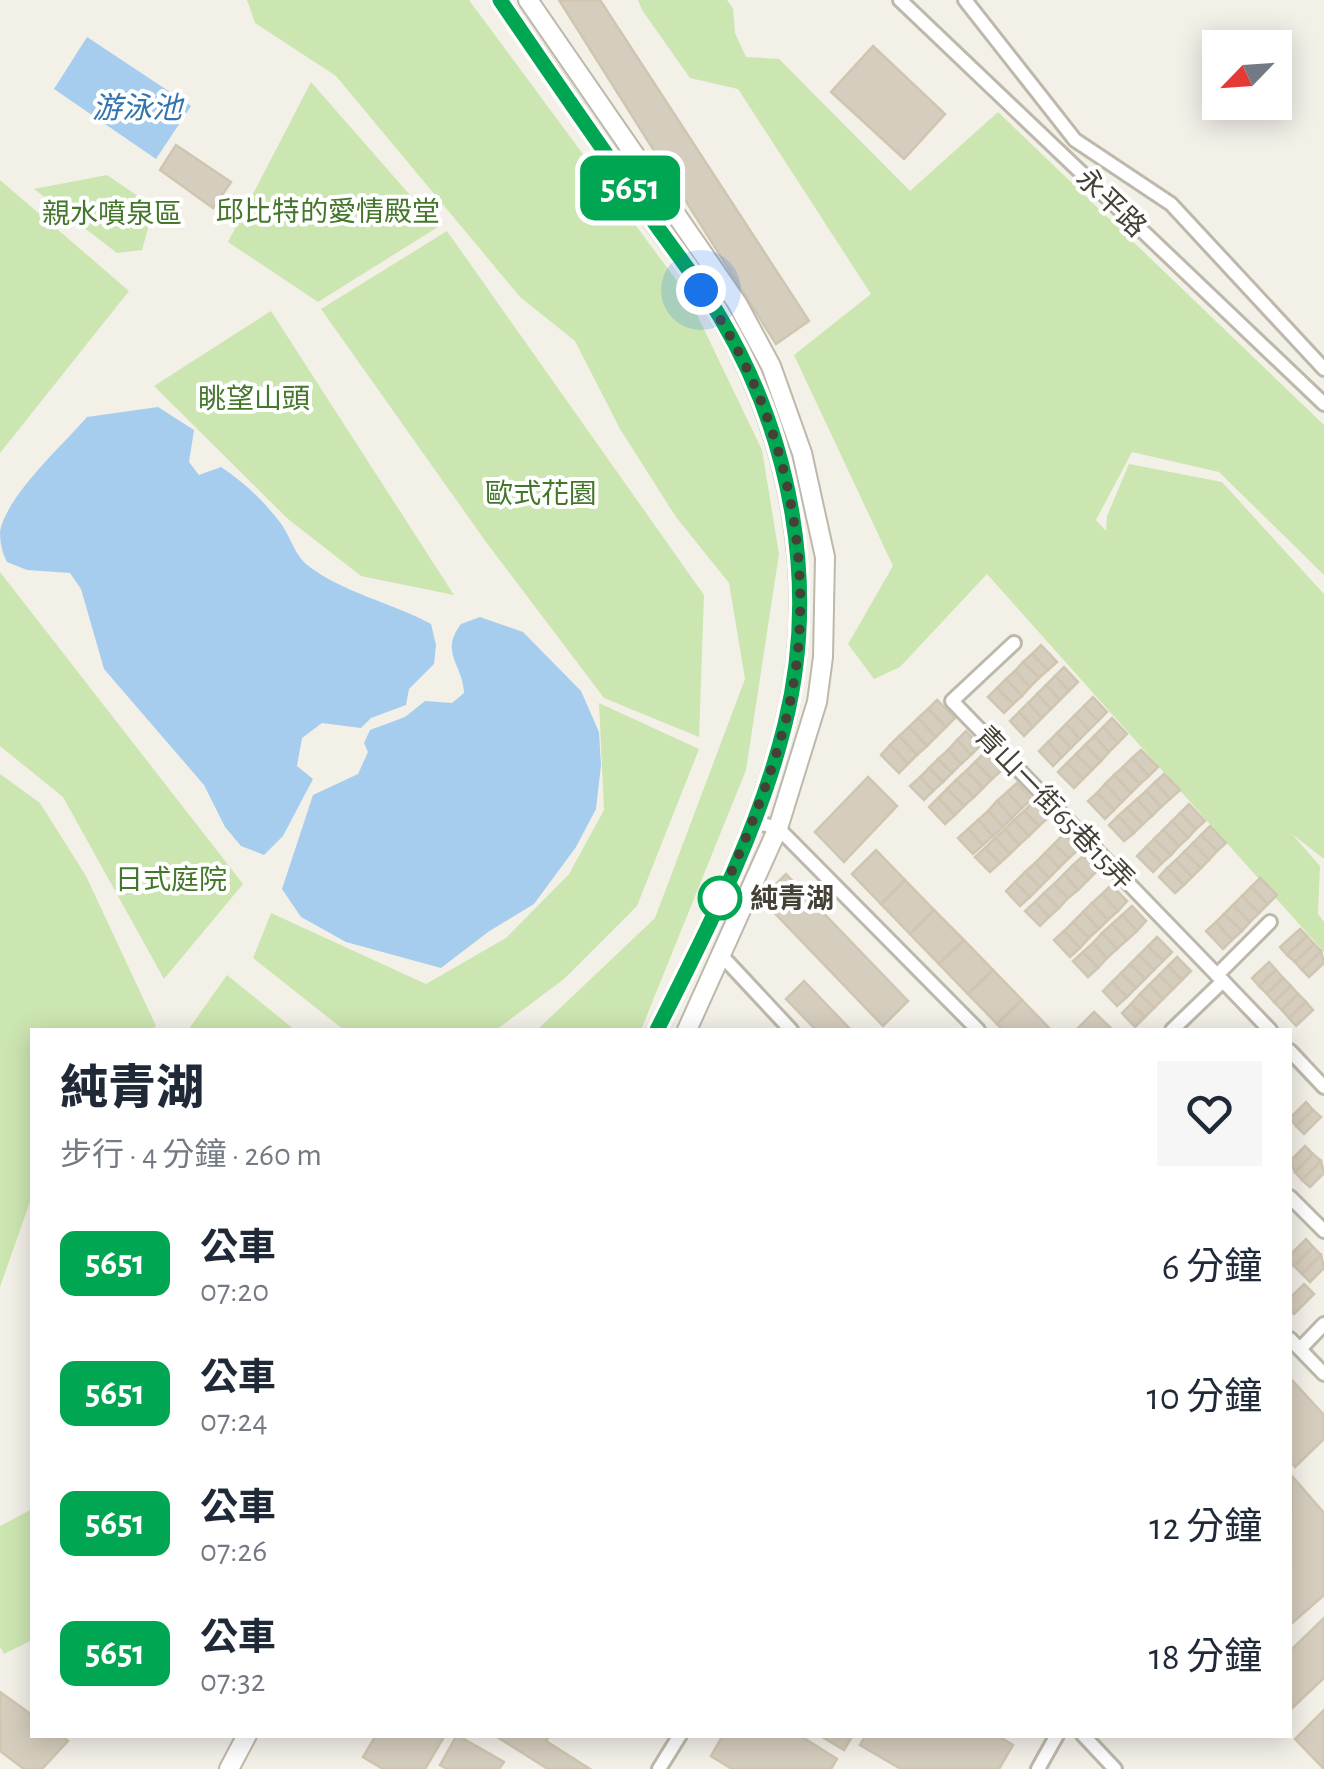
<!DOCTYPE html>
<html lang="zh-TW">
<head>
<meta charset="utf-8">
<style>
	body { margin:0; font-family:"Alegreya Sans","Noto Sans TC",sans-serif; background:#f6f6f7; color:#1f2937; height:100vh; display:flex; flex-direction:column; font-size:38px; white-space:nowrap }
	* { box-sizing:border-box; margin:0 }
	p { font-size:32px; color:#747a83 }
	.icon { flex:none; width:55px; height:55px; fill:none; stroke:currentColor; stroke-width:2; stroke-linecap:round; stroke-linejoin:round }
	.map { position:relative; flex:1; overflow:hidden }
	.details { position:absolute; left:30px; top:1028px; width:1262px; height:710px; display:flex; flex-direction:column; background:#fff; border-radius:0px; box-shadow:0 5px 25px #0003 }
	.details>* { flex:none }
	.badge { padding:0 20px; border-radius:15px; font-size:35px; line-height:65px }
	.needle { width:65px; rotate:245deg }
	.fabs { position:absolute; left:1202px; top:30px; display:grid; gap:20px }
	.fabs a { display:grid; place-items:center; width:90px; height:90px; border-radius:0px; background:#fff; box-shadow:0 5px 25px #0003; font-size:50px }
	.you { position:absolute; width:50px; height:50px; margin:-25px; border:8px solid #fff; border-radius:50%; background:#1a73e8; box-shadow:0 0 0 15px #1a73e833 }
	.map>.badge { position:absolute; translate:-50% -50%; box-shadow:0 0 0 5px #fff }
	.round { display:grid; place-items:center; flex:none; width:105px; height:105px; border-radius:0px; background:#f6f6f7 }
	.head { display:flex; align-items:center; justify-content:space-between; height:170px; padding:0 30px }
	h1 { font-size:48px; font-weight:800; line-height:75px }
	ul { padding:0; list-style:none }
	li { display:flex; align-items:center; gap:30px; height:130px; padding:0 30px }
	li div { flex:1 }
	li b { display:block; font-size:38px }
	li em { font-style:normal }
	li .badge { min-width:110px; font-weight:700; text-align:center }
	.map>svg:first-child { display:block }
	.green { fill:#cce6b1 }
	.water { fill:#a6cdee }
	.building { fill:#d5cdbd; stroke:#cfc5b1; stroke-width:2.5 }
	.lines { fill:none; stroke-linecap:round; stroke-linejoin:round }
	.minor-casing { stroke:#beb8aa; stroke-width:18 }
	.tertiary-casing { stroke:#beb8aa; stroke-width:22 }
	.minor { stroke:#fff; stroke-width:12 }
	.tertiary { stroke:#fff; stroke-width:18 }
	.line-casing { stroke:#fff; stroke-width:22 }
	.line { stroke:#00a651; stroke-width:15 }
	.walk { stroke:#464136; stroke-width:10; stroke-dasharray:0 18 }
	.stop-dot { fill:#fff; stroke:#00a651; stroke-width:5 }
	.labels { text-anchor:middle; stroke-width:8; stroke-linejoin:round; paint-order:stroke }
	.street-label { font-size:28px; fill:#464136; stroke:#fff }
	.park-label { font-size:28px; fill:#44772b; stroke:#fff }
	.stop-label { font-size:28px; font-weight:bold; fill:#464136; stroke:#fff; text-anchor:start }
	.water-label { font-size:30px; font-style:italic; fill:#3274af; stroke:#fff }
</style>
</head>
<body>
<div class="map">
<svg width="1324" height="1769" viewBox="0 0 1324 1769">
	<rect width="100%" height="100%" fill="#f3f0e8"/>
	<g class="green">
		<polygon points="247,0 469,0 688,296 762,450 779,554 746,770 641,1030 537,1030 655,918 745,679 729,583 676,517 620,429 575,341 520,297 336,76 255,23"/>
		<polygon points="638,0 727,0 733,8 735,33 746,57 779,59 910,191 998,112 1324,425 1324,575 1219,472 1132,452 1096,520 1106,531 1107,516 1129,464 1222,482 1324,594 1324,859 1292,834 1320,866 1318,914 1324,922 1324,952 987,574 900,667 874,679 848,644 893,566 794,355 871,294 738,89 690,78 642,10"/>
		<polygon points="311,82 438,227 318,302 228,242"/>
		<polygon points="107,175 154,207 142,250 117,253 34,189"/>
		<polygon points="0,180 129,291 0,453"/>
		<polygon points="447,231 704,595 699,737 604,698 486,542 321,309"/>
		<polygon points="271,311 454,595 361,576 288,519 154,386"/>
		<polygon points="0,572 243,884 164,979 63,797 0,746"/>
		<polygon points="599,703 699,749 637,906 564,979 496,1030 344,1030 253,958 271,913 426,984 506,938 569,874 604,810"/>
		<polygon points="0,774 40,803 86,876 156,1026 152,1030 32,1030 32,1196 0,1287"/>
		<polygon points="227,975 295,1030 188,1030"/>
		<polygon points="32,1509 32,1640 4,1654 0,1647 0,1526"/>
	</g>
	<g class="water">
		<polygon points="87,37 191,106 156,159 54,89"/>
		<path d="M 158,407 L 194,430 L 189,462 L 199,475 L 221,467 C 245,483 264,501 282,525 C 290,537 295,554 306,564 C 342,593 391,602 431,624 L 436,645 L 434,664 L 409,689 L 406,705 L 371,718 L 361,728 L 322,723 L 302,738 L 297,766 L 313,779 L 283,836 L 264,855 L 241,846 L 225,827 L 204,785 L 104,669 L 81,589 L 70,573 L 27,570 L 7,562 C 2,552 0,543 0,531 C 8,494 62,446 87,417 Z"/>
		<path d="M 480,617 L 523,632 L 581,691 L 599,732 L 601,765 L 596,809 L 576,847 L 534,904 L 488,932 L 441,968 L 346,942 L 301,917 L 282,889 L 313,795 L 358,774 L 368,752 L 364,743 L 370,730 L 405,717 L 425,701 L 452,703 L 464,693 C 463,664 439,653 461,624 Z"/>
	</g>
	<g class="building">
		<polygon points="559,0 600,0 809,321 776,344"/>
		<polygon points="873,46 945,114 904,159 831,92"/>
		<polygon points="176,145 231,182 213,208 160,170"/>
		<polygon points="1041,645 1057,662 1048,670 1032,654"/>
		<polygon points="1032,654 1048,670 1039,678 1023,662"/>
		<polygon points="1023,662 1039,678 1030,687 1015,671"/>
		<polygon points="1064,667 1078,682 1069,691 1055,676"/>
		<polygon points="1015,671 1030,687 1022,696 1006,679"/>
		<polygon points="1055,676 1069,691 1060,700 1046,685"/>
		<polygon points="1006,679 1022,696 1013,704 997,688"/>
		<polygon points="1046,685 1060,700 1051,709 1037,694"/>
		<polygon points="997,688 1013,704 1004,713 988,697"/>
		<polygon points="1037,694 1051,709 1042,718 1028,703"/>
		<polygon points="1093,697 1107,712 1098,721 1084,706"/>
		<polygon points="937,700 955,718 946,727 928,709"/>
		<polygon points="1028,703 1042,718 1033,727 1019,712"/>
		<polygon points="1084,706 1098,721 1089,730 1075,715"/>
		<polygon points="928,709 946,727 936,737 918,718"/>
		<polygon points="1019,712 1033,727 1024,736 1010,721"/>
		<polygon points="1075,715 1089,730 1080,739 1066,724"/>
		<polygon points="918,718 936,737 927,746 909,727"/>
		<polygon points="1112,718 1127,734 1118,743 1103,727"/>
		<polygon points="1066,724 1080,739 1071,748 1057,733"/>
		<polygon points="909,727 927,746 917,755 899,736"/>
		<polygon points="1103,727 1118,743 1109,752 1094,736"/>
		<polygon points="966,731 980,746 971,755 957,740"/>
		<polygon points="1057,733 1071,748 1062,757 1048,742"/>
		<polygon points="899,736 917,755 908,764 890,745"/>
		<polygon points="1094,736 1109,752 1101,761 1085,745"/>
		<polygon points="957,740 971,755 961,764 948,750"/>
		<polygon points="1048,742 1062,757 1053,766 1039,751"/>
		<polygon points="890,745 908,764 899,773 881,755"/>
		<polygon points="1085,745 1101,761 1092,770 1076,754"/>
		<polygon points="948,750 961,764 952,773 938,759"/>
		<polygon points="1141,750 1158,767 1149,776 1132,758"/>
		<polygon points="985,752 1002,770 992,779 975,762"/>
		<polygon points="1076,754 1092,770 1083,779 1067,763"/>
		<polygon points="1132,758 1149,776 1140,784 1123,767"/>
		<polygon points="938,759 952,773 943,782 929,768"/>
		<polygon points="975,762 992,779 983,788 966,771"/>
		<polygon points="1067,763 1083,779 1074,788 1058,772"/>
		<polygon points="1123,767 1140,784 1131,793 1114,775"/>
		<polygon points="929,768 943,782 933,791 920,777"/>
		<polygon points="966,771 983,788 974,797 956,780"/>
		<polygon points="1164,774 1180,790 1170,799 1155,782"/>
		<polygon points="1114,775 1131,793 1122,802 1105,784"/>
		<polygon points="868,777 897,806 844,862 815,832"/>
		<polygon points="920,777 933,791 924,800 910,786"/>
		<polygon points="956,780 974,797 964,806 947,789"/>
		<polygon points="1155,782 1170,799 1161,807 1146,791"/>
		<polygon points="1017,783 1032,799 1022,808 1007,792"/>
		<polygon points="1105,784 1122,802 1114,810 1097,793"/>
		<polygon points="947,789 964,806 955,815 938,798"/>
		<polygon points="1146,791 1161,807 1152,816 1137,799"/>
		<polygon points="1007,792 1022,808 1012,818 997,801"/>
		<polygon points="1097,793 1114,810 1105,819 1088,801"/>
		<polygon points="938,798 955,815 945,824 929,807"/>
		<polygon points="1137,799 1152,816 1143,824 1127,808"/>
		<polygon points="997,801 1012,818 1003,827 988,811"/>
		<polygon points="1034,801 1049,817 1039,826 1024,811"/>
		<polygon points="1189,804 1205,821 1196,829 1180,813"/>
		<polygon points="1127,808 1143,824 1134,833 1118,816"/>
		<polygon points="988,811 1003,827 993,836 978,820"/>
		<polygon points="1024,811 1039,826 1029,836 1014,820"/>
		<polygon points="1180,813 1196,829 1188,838 1172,821"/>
		<polygon points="1118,816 1134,833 1124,841 1109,825"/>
		<polygon points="978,820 993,836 983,845 968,829"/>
		<polygon points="1014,820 1029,836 1019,845 1005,829"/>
		<polygon points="1172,821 1188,838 1179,846 1163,830"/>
		<polygon points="1210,826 1226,843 1217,851 1201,835"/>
		<polygon points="968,829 983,845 973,854 958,838"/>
		<polygon points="1005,829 1019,845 1010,854 995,838"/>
		<polygon points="1163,830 1179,846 1171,855 1154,839"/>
		<polygon points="1064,834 1079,849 1069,858 1054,844"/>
		<polygon points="1201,835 1217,851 1209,860 1193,843"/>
		<polygon points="995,838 1010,854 1000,863 985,848"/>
		<polygon points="1154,839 1171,855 1162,863 1146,847"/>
		<polygon points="1193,843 1209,860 1201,868 1184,852"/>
		<polygon points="1054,844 1069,858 1059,868 1045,853"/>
		<polygon points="1146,847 1162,863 1153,872 1137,856"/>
		<polygon points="985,848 1000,863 990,872 975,857"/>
		<polygon points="876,850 905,880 881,904 852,874"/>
		<polygon points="1184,852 1201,868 1192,877 1176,860"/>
		<polygon points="1045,853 1059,868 1049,878 1035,863"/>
		<polygon points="1083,856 1097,871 1088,880 1073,865"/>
		<polygon points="1176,860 1192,877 1184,885 1167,868"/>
		<polygon points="1035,863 1049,878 1040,887 1025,872"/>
		<polygon points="1073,865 1088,880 1078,890 1064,874"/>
		<polygon points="1167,868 1184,885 1175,893 1159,877"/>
		<polygon points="1025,872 1040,887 1030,897 1015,882"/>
		<polygon points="786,874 908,1001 883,1026 761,899"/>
		<polygon points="1064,874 1078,890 1068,898 1054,884"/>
		<polygon points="1260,878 1277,895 1268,904 1251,887"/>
		<polygon points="905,880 934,910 910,934 881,904"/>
		<polygon points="1015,882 1030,897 1020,906 1006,891"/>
		<polygon points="1054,884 1068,898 1059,908 1044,893"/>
		<polygon points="1111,885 1127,901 1118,911 1102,894"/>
		<polygon points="1251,887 1268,904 1259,913 1242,896"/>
		<polygon points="1044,893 1059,908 1049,917 1035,902"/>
		<polygon points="1102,894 1118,911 1108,920 1092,903"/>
		<polygon points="1242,896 1259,913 1250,922 1233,905"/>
		<polygon points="1035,902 1049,917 1040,926 1025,911"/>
		<polygon points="1092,903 1108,920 1099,929 1083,912"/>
		<polygon points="1233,905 1250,922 1242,931 1224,914"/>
		<polygon points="1132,906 1146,921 1137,931 1122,915"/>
		<polygon points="934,910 964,940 939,964 910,934"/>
		<polygon points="1083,912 1099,929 1089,938 1073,922"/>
		<polygon points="1224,914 1242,931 1232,940 1216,922"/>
		<polygon points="1122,915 1137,931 1127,940 1112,924"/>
		<polygon points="1073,922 1089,938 1080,948 1064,931"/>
		<polygon points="1216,922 1232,940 1223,949 1206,931"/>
		<polygon points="1112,924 1127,940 1117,949 1102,933"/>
		<polygon points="1300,929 1307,936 1287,955 1280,947"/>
		<polygon points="1064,931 1080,948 1070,957 1054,940"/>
		<polygon points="1102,933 1117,949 1107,958 1093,943"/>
		<polygon points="1307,936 1314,944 1295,962 1287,955"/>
		<polygon points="1157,937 1172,952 1163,961 1148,946"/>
		<polygon points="964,940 993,970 968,994 939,964"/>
		<polygon points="1093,943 1107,958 1098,968 1083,952"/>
		<polygon points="1314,944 1321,951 1302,970 1295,962"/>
		<polygon points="1148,946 1163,961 1154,970 1139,955"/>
		<polygon points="1321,951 1324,963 1309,977 1302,970"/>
		<polygon points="1083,952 1098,968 1088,977 1073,961"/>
		<polygon points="1139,955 1154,970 1145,979 1130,964"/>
		<polygon points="1177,957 1191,971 1182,980 1168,966"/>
		<polygon points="1269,962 1276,970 1259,986 1252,978"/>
		<polygon points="1130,964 1145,979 1136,988 1121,973"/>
		<polygon points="1168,966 1182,980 1173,989 1159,975"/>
		<polygon points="993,970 1022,1000 997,1024 968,994"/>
		<polygon points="1276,970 1283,978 1267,994 1259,986"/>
		<polygon points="1121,973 1136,988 1127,997 1112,982"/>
		<polygon points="1159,975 1173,989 1163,999 1149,985"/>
		<polygon points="1283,978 1291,986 1274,1002 1267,994"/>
		<polygon points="804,981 851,1030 816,1030 786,999"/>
		<polygon points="1112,982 1127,997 1117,1006 1103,991"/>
		<polygon points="1149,985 1163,999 1154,1008 1140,994"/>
		<polygon points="1291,986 1298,994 1282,1010 1274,1002"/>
		<polygon points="1140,994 1154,1008 1145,1017 1131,1004"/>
		<polygon points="1298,994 1306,1002 1289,1018 1282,1010"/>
		<polygon points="1022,1000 1051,1030 1003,1030 997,1024"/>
		<polygon points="1306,1002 1313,1010 1296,1026 1289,1018"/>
		<polygon points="1131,1004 1145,1017 1135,1027 1122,1013"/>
		<polygon points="1094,1012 1113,1030 1076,1030"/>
		<polygon points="1306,1102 1313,1110 1296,1126 1290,1118"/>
		<polygon points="1313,1110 1321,1117 1304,1134 1296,1126"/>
		<polygon points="1305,1146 1313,1154 1295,1172 1290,1161"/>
		<polygon points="1313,1154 1321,1161 1302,1180 1295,1172"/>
		<polygon points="1321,1161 1324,1173 1310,1187 1302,1180"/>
		<polygon points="1306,1239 1313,1247 1294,1266 1290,1262 1290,1255"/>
		<polygon points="1313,1247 1321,1255 1302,1274 1294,1266"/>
		<polygon points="1321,1255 1324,1268 1310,1282 1302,1274"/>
		<polygon points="1304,1284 1314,1294 1294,1314 1290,1310 1290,1298"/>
		<polygon points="1290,1378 1324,1415 1324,1439 1295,1467 1290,1461"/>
		<polygon points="1292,1476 1324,1513 1324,1595 1290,1625"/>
		<polygon points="1324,1618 1324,1678 1290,1710 1290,1651"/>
		<polygon points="0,1692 32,1715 32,1735 60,1735 68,1741 42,1769 24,1769 0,1751"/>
		<polygon points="1324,1710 1324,1769 1295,1739"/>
		<polygon points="376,1735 445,1735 425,1769 383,1769 363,1757"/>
		<polygon points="457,1735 504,1762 499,1769 447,1769 440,1765"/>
		<polygon points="494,1735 550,1735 546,1741 590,1769 548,1769"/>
		<polygon points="723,1735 799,1735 837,1759 831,1769 732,1769 711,1756"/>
		<polygon points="819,1735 853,1735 844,1750"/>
		<polygon points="866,1735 996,1735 1013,1745 999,1769 901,1769 860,1745"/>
	</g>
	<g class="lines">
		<g class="minor-casing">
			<g id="minor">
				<polyline points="900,0 1324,404"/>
				<polyline points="965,0 1075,140 1171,204 1324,369"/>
				<polyline points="1014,643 952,701 1217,975"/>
				<polyline points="754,822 778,828 978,1030"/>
				<polyline points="722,956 791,1030"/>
				<polyline points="1223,981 1270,1030"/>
				<polyline points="1172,1030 1223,981 1217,975 1270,922"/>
				<polyline points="1290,1051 1324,1087"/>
				<polyline points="1290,1197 1324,1231"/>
				<polyline points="1290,1339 1324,1374"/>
				<polyline points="1300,1349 1324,1324"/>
				<polyline points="1083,1735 1115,1769"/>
				<polyline points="659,1769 680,1735"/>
				<polyline points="1038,1769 1057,1735"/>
			</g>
		</g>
		<g class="tertiary-casing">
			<g id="tertiary">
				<path d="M 500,0 C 546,66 592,133 637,199 C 664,238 696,276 720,317 C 791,438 819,586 785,724 C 759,831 706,932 657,1030"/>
				<polyline points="528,0 737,303 771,366 802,453 825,557 823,657 817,702 778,828 687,1030"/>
				<polyline points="229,1769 247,1735"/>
			</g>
		</g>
		<use href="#minor" class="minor"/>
		<use href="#tertiary" class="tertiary"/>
	</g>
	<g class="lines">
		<g class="line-casing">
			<path id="line" d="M 500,0 C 547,69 594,137 642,205 C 667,242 697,278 720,317 C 792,438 819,587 785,724 C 759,831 706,932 657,1030"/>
		</g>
		<use href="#line" class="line"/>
		<path class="walk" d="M 701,290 C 788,413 824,581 784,727 C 768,786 745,842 720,898"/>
	</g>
	<circle class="stop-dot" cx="720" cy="898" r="20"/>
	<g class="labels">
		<g class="street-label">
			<text transform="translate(1112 202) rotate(44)" y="10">永平路</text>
			<text transform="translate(1055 807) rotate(46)" y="10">青山一街65巷15弄</text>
		</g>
		<g class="park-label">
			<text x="328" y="221">邱比特的愛情殿堂</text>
			<text x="112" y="223">親水噴泉區</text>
			<text x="254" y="408">眺望山頭</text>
			<text x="541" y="503">歐式花園</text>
			<text x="171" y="889">日式庭院</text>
		</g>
		<g class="stop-label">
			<text x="750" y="908">純青湖</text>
		</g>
		<g class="water-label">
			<text x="137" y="118">游泳池</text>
		</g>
	</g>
</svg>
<div class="fabs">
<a><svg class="needle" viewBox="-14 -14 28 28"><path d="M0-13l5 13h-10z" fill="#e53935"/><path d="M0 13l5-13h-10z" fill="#747a83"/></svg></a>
</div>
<div class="you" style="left:701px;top:290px"></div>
<b class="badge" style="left:630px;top:188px;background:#00a651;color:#fff">5651</b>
<section class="details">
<div class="head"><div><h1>純青湖</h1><p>步行 · 4 分鐘 · 260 m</p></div><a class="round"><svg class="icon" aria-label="heart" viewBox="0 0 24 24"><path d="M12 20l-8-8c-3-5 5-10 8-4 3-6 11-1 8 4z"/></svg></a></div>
<ul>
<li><span class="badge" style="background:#00a651;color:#fff">5651</span><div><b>公車</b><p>07:20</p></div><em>6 分鐘</em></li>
<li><span class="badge" style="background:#00a651;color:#fff">5651</span><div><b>公車</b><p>07:24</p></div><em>10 分鐘</em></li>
<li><span class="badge" style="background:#00a651;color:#fff">5651</span><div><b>公車</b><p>07:26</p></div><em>12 分鐘</em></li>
<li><span class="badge" style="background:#00a651;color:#fff">5651</span><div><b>公車</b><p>07:32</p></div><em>18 分鐘</em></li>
</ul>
</section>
</div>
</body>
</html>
